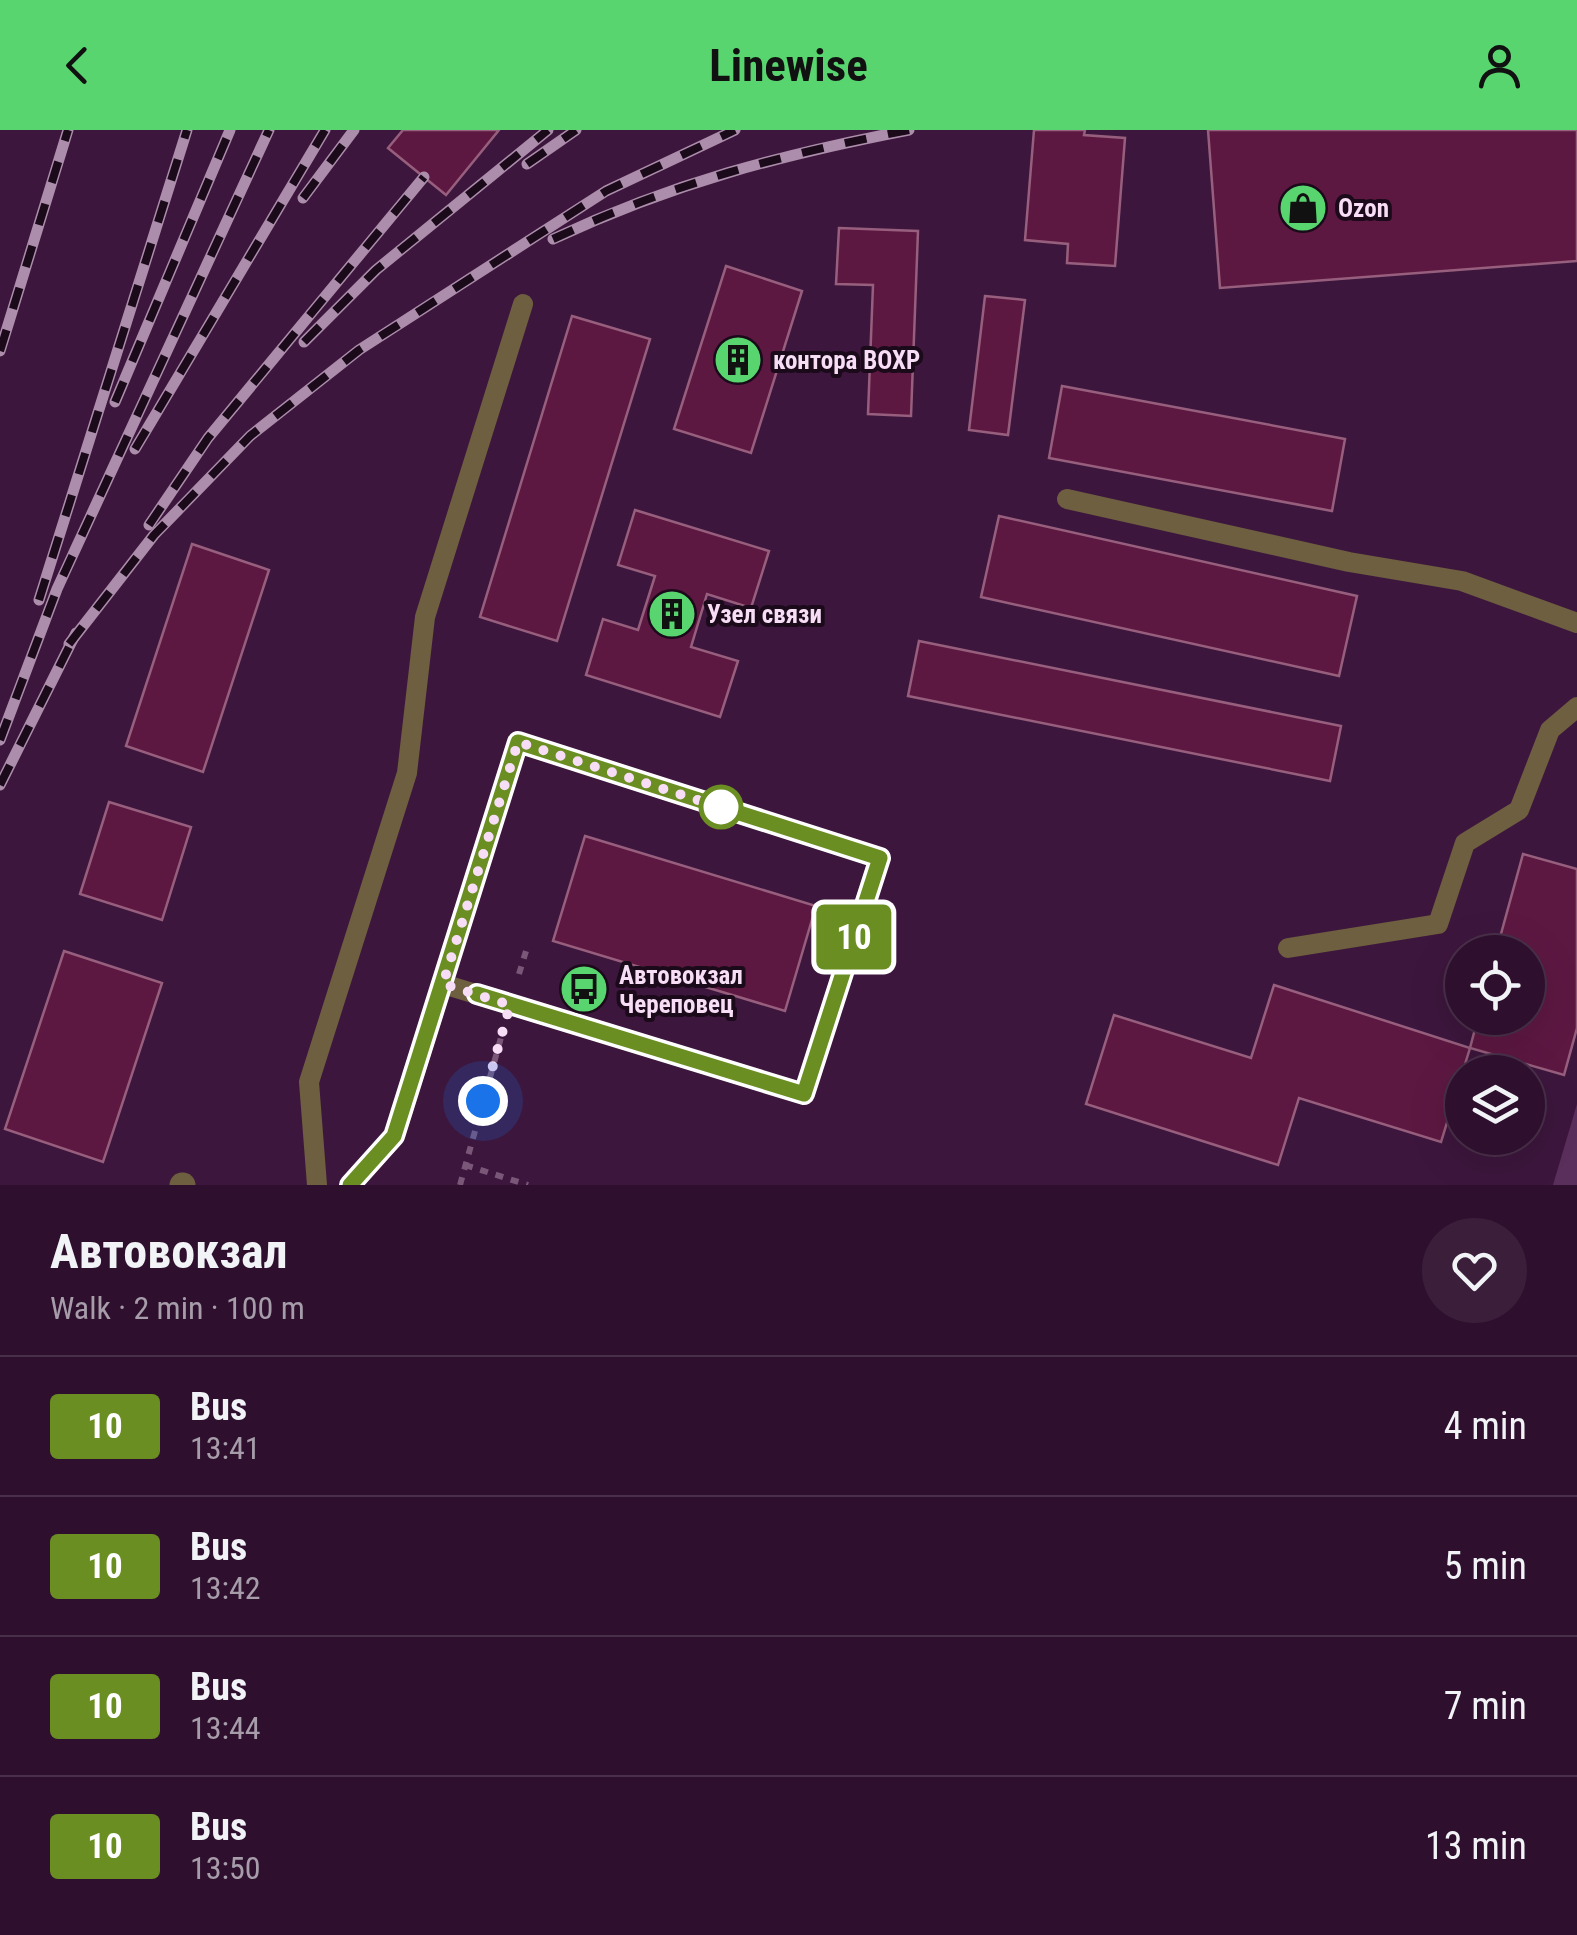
<!DOCTYPE html>
<html lang="en">
<head>
<meta charset="utf-8">
<style>
	body { margin:0; font-family:"Roboto Condensed",sans-serif; background:#3a1e3a; color:#f1f3f6; height:100vh; display:flex; flex-direction:column; font-size:38px; white-space:nowrap }
	* { box-sizing:border-box; margin:0 }
	p { font-size:32px; color:#a79daa }
	.icon { flex:none; width:55px; height:55px; fill:none; stroke:currentColor; stroke-width:2; stroke-linecap:round; stroke-linejoin:round }
	.map { position:relative; height:1055px; overflow:hidden }
	.side { display:flex; flex-direction:column; background:#2e102e; flex:1 }
	.side>* { flex:none }
	.badge { padding:0 20px; border-radius:8px; font-size:35px; line-height:65px }
	.buttons { position:absolute; left:1445px; top:805px; display:grid; gap:20px }
	.buttons a { display:grid; place-items:center; width:100px; height:100px; border-radius:50%; background:#2e102e; box-shadow:0 10px 40px #0002,0 0 0 2px #49304a; font-size:50px }
	.you { position:absolute; width:50px; height:50px; margin:-25px; border:8px solid #fff; border-radius:50%; background:#1a73e8; box-shadow:0 0 0 15px #1a73e833 }
	.map>.badge { position:absolute; translate:-50% -50%; box-shadow:0 0 0 5px #fff }
	.round { display:grid; place-items:center; flex:none; width:105px; height:105px; border-radius:52px; background:#3a1e3a }
	.headline { display:flex; align-items:center; justify-content:space-between; height:170px; padding:0 50px }
	h1 { font-size:48px; font-weight:700; line-height:75px }
	ul { padding:0; list-style:none }
	li { display:flex; align-items:center; gap:30px; height:140px; padding:0 50px; border-top:2px solid #49304a }
	li div { flex:1 }
	li b { display:block; font-size:38px }
	li em { font-style:normal }
	li .badge { min-width:110px; font-weight:700; text-align:center }
	header { display:flex; justify-content:space-between; align-items:center; height:130px; padding:0 50px; background:#59d56f; color:#111; font-size:45px; font-weight:700 }
	.map>svg:first-child { display:block }
	.green { fill:#5b2f5b }
	.building { fill:#5d1842; stroke:#975f7d; stroke-width:2.5 }
	.lines { fill:none; stroke-linecap:round; stroke-linejoin:round }
	.path { stroke:#7a5779; stroke-width:6; stroke-dasharray:8 8; stroke-linecap:butt }
	.lane { stroke:#6d5f3f; stroke-width:20 }
	.street { stroke:#6d5f3f; stroke-width:25 }
	.rail-casing { stroke:#ac8dab; stroke-width:11 }
	.rail { stroke:#1a0a1a; stroke-width:8; stroke-dasharray:22; stroke-linecap:butt }
	.line-casing { stroke:#fff; stroke-width:22 }
	.line { stroke:#6b8e23; stroke-width:15 }
	.walk { stroke:#f7def6; stroke-width:10; stroke-dasharray:0 18 }
	.stop-dot { fill:#fff; stroke:#6b8e23; stroke-width:5 }
	.labels { text-anchor:middle; stroke-width:8; stroke-linejoin:round; paint-order:stroke }
	.poi-label { font-size:25px; font-weight:bold; fill:#f7def6; stroke:#1a0a1a; text-anchor:start }
</style>
</head>
<body>
<header><svg class="icon" aria-label="back" viewBox="0 0 24 24"><path d="M15 5l-7 7 7 7"/></svg>Linewise<svg class="icon" aria-label="person" viewBox="0 0 24 24"><circle cx="12" cy="8" r="4"/><path d="M4 21q1-7 8-7t8 7"/></svg></header>
<div class="map">
<svg width="1577" height="1055" viewBox="0 0 1577 1055">
	<rect width="100%" height="100%" fill="#3d163d"/>
	<polygon class="green" points="1577,974 1577,1055 1553,1055"/>
	<g class="building">
		<polygon points="403,0 499,0 446,65 388,18"/>
		<polygon points="1034,0 1085,0 1084,5 1125,8 1115,136 1067,133 1068,114 1025,110"/>
		<polygon points="1208,0 1577,0 1577,131 1220,158"/>
		<polygon points="839,98 918,101 911,286 868,284 873,155 836,154"/>
		<polygon points="726,136 802,161 751,323 674,299"/>
		<polygon points="985,166 1025,170 1008,305 969,300"/>
		<polygon points="572,186 650,209 557,511 480,487"/>
		<polygon points="1062,256 1345,309 1332,381 1049,328"/>
		<polygon points="635,380 769,421 751,478 707,464 691,517 738,531 720,587 586,545 603,489 638,500 655,446 618,435"/>
		<polygon points="999,386 1357,466 1339,546 981,467"/>
		<polygon points="192,414 269,440 203,642 126,616"/>
		<polygon points="919,511 1341,596 1330,651 908,566"/>
		<polygon points="109,672 191,697 162,790 80,764"/>
		<polygon points="585,706 816,776 785,881 553,811"/>
		<polygon points="1523,724 1577,739 1577,898 1564,945 1470,918 1478,888 1528,888 1528,822 1496,822"/>
		<polygon points="64,821 162,853 103,1032 5,999"/>
		<polygon points="1274,855 1470,918 1441,1012 1299,968 1278,1035 1086,974 1114,885 1251,928"/>
	</g>
	<g class="lines">
		<g class="path">
			<polyline points="519,844 526,821"/>
			<polyline points="465,1035 528,1055"/>
			<polyline points="460,1055 502,904"/>
		</g>
		<g class="lane">
			<polyline points="1067,369 1349,432 1462,451 1577,493"/>
			<polyline points="1288,818 1438,794 1465,713 1519,680 1550,600 1577,577"/>
			<polyline points="317,1055 309,952 407,643 425,487 523,174"/>
			<polyline points="350,1055 395,1006 518,612 879,728 804,964 443,854"/>
		</g>
		<polyline class="street" points="182,1055 183,1055"/>
		<g class="rail-casing">
			<g id="rail">
				<polyline points="527,34 576,0"/>
				<polyline points="303,68 354,0"/>
				<path d="M 553,109 C 673,53 780,25 909,0"/>
				<polyline points="304,212 376,140 548,0"/>
				<polyline points="0,221 68,0"/>
				<polyline points="115,272 230,0"/>
				<polyline points="135,319 325,0"/>
				<polyline points="149,395 208,308 424,47"/>
				<polyline points="39,470 187,0"/>
				<polyline points="69,514 154,405 250,306 359,220 606,61 735,0"/>
				<polyline points="0,610 57,459 269,0"/>
				<polyline points="0,655 76,503"/>
			</g>
		</g>
		<use href="#rail" class="rail"/>
	</g>
	<g class="lines">
		<g class="line-casing">
			<polyline id="line" points="350,1055 394,1006 518,612 880,728 804,964 477,864"/>
		</g>
		<use href="#line" class="line"/>
		<polyline class="walk" points="483,971 510,875 443,854 518,612 735,682 721,677"/>
	</g>
	<defs>
		<g id="shop-disc" transform="scale(2.5)"><circle r="9.5" fill="#59d56f" stroke="#1a0a1a"/><path d="M-5-2.5h2.3a2.7 3.5 0 0 1 5.4 0H5L5.5 6h-11ZM-1.5-2.5h3a1.5 2.3 0 0 0-3 0Z" fill="#111"/></g>
		<g id="building-disc" transform="scale(2.5)"><circle r="9.5" fill="#59d56f" stroke="#1a0a1a"/><path d="M-4-6H4V6H1V3H-1V6H-4ZM-2.5-4.3h1.7v1.8h-1.7ZM.8-4.3h1.7v1.8H.8ZM-2.5-1h1.7V.8h-1.7ZM.8-1h1.7V.8H.8Z" fill="#111"/></g>
		<g id="bus-disc" transform="scale(2.5)"><circle r="9.5" fill="#59d56f" stroke="#1a0a1a"/><path d="M-5-6H5V4H4V6H2V4H-2V6H-4V4H-5ZM-3.5-4V0h7V-4ZM-3.5 1.2v1.5H-2V1.2ZM2 1.2v1.5H3.5V1.2Z" fill="#111"/></g>
	</defs>
	<g fill-rule="evenodd">
		<use href="#shop-disc" x="1303" y="78"/>
		<use href="#building-disc" x="738" y="230"/>
		<use href="#building-disc" x="672" y="484"/>
		<use href="#bus-disc" x="584" y="859"/>
	</g>
	<circle class="stop-dot" cx="721" cy="677" r="20"/>
	<g class="labels">
		<g class="poi-label">
			<text x="1338" y="87">Ozon</text>
			<text x="773" y="239">контора ВОХР</text>
			<text x="707" y="493">Узел связи</text>
			<text x="619" y="854">Автовокзал<tspan x="619" dy="29">Череповец</tspan></text>
		</g>
	</g>
</svg>
<div class="buttons">
<a><svg class="icon" aria-label="locate" viewBox="0 0 24 24"><circle cx="12" cy="12" r="6"/><path d="M12 2v4M12 18v4M2 12h4M18 12h4"/></svg></a>
<a><svg class="icon" aria-label="layers" viewBox="0 0 24 24"><path d="M12 4l9 5-9 5-9-5zM3 14l9 5 9-5"/></svg></a>
</div>
<div class="you" style="left:483px;top:971px"></div>
<b class="badge" style="left:854px;top:807px;background:#6b8e23;color:#fff">10</b>
</div>
<section class="side">
<div class="headline"><div><h1>Автовокзал</h1><p>Walk · 2 min · 100 m</p></div><a class="round"><svg class="icon" aria-label="heart" viewBox="0 0 24 24"><path d="M12 20l-8-8c-3-5 5-10 8-4 3-6 11-1 8 4z"/></svg></a></div>
<ul>
<li><span class="badge" style="background:#6b8e23;color:#fff">10</span><div><b>Bus</b><p>13:41</p></div><em>4 min</em></li>
<li><span class="badge" style="background:#6b8e23;color:#fff">10</span><div><b>Bus</b><p>13:42</p></div><em>5 min</em></li>
<li><span class="badge" style="background:#6b8e23;color:#fff">10</span><div><b>Bus</b><p>13:44</p></div><em>7 min</em></li>
<li><span class="badge" style="background:#6b8e23;color:#fff">10</span><div><b>Bus</b><p>13:50</p></div><em>13 min</em></li>
</ul>
</section>
</body>
</html>
